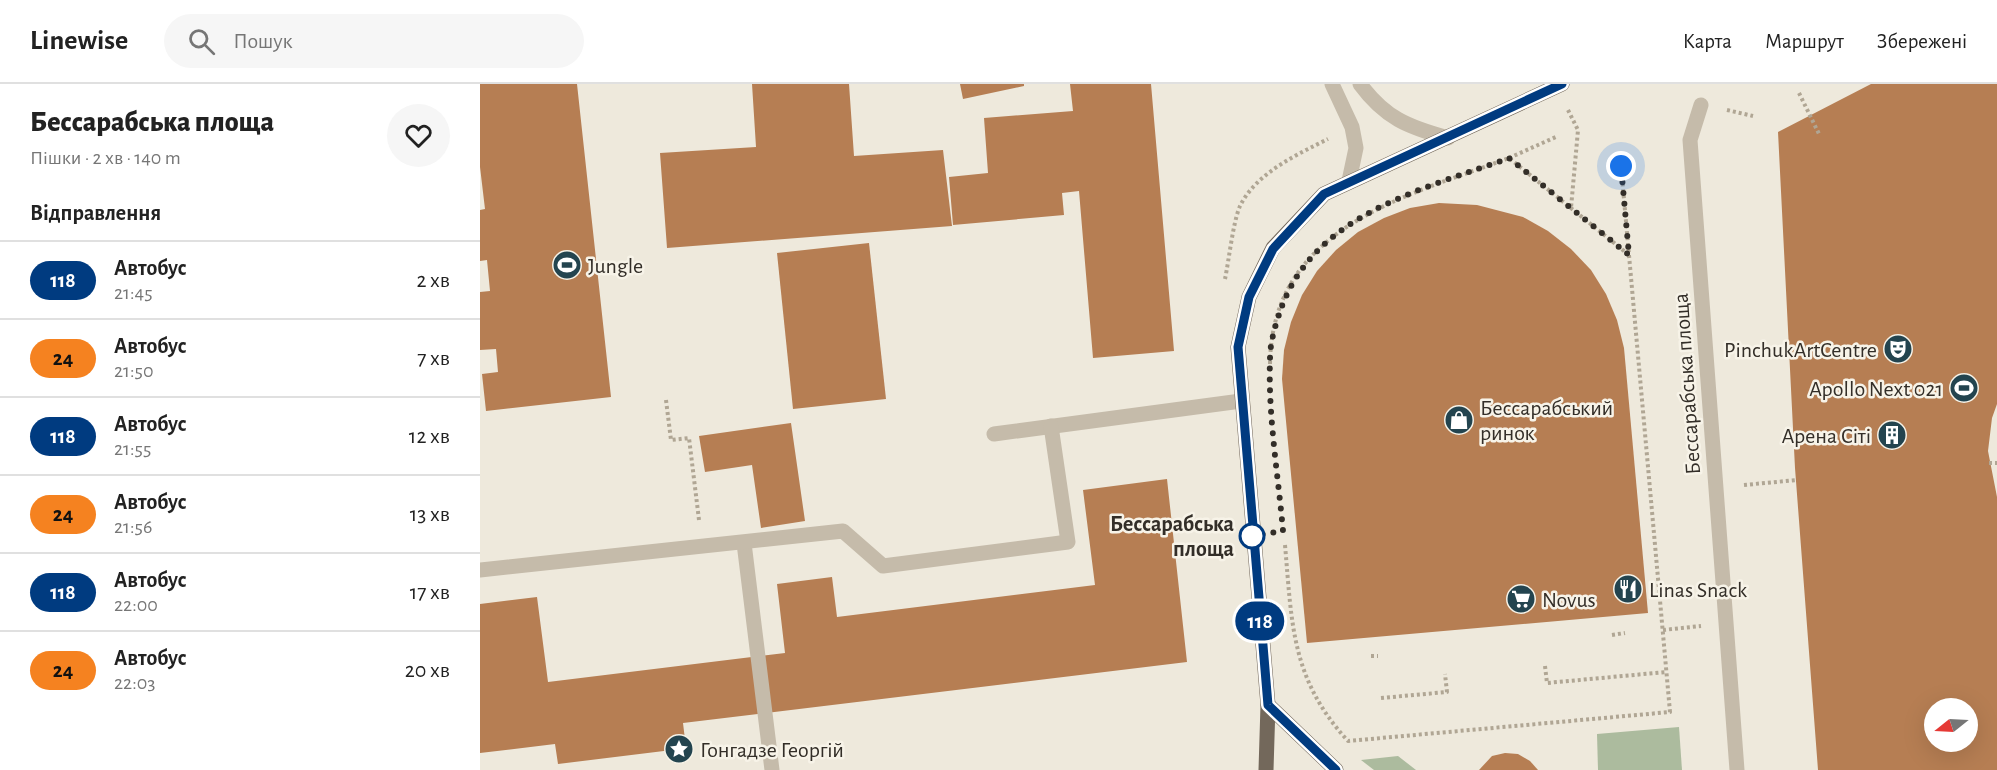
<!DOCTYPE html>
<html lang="uk">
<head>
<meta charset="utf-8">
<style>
	body { margin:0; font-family:"Alegreya Sans",sans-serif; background:#f6f6f6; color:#222; height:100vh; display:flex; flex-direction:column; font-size:22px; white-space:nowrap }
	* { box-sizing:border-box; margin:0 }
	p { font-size:20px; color:#767676 }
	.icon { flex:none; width:33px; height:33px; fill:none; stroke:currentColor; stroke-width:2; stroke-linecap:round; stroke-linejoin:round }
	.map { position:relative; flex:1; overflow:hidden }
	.panel { display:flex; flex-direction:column; background:#fff; width:480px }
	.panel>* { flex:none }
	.badge { padding:0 12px; border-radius:20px; font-size:21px; line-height:39px }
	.needle { width:39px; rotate:252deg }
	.buttons { position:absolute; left:1444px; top:614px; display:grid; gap:12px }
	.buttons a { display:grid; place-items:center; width:54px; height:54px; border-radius:50%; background:#fff; box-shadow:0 6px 24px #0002; font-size:30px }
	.you { position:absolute; width:30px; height:30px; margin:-15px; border:4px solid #fff; border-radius:50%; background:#1a73e8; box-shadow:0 0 0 9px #1a73e833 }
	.map>.badge { position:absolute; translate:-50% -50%; box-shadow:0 0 0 3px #fff }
	h2 { padding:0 30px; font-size:22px; line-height:54px }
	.round { display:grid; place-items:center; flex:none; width:63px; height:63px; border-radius:32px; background:#f6f6f6 }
	.head { display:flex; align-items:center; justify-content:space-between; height:102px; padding:0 30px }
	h1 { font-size:28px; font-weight:800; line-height:45px }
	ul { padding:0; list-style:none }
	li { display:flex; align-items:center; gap:18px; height:78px; padding:0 30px; border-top:2px solid #e0e0e0 }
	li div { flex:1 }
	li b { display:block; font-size:22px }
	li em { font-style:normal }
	li .badge { min-width:66px; font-weight:700; text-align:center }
	header { display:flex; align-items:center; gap:36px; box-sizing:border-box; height:84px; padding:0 30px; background:#fff; border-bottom:2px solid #e0e0e0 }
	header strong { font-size:28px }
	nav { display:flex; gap:33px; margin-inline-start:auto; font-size:21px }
	.search { width:420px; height:54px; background:#f6f6f6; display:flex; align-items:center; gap:15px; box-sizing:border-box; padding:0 21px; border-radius:33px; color:#767676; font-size:22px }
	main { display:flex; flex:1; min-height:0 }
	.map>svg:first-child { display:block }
	.green { fill:#acbb9e }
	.building { fill:#b67e53; fill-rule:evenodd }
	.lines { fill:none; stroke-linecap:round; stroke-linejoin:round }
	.path { stroke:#b0a694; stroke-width:4; stroke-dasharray:3 3; stroke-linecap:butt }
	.service { stroke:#c5bbaa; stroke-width:15 }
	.pedestrian { stroke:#c5bbaa; stroke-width:15 }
	.minor { stroke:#c5bbaa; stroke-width:15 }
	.primary { stroke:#73685b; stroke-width:15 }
	.line-casing { stroke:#fff; stroke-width:14 }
	.line { stroke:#003b80; stroke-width:9 }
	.walk { stroke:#332e28; stroke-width:6; stroke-dasharray:0 10.8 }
	.stop-dot { fill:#fff; stroke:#003b80; stroke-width:3 }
	.labels { text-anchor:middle; stroke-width:5; stroke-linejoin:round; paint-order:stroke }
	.poi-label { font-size:22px; fill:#332e28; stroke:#f7f3e8; text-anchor:start }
	.street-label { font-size:22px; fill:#332e28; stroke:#f7f3e8 }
	.stop-label { font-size:22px; font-weight:bold; fill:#332e28; stroke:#f7f3e8; text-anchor:end }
</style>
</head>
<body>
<header>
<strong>Linewise</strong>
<div class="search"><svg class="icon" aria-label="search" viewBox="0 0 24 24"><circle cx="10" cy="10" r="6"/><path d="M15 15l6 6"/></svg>Пошук</div>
<nav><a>Карта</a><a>Маршрут</a><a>Збережені</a></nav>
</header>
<main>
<section class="panel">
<div class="head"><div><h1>Бессарабська площа</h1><p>Пішки · 2 хв · 140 m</p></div><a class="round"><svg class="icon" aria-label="heart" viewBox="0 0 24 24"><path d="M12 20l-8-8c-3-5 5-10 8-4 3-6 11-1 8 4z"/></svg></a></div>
<h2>Відправлення</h2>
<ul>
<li><span class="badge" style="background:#003b80;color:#fff">118</span><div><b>Автобус</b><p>21:45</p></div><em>2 хв</em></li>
<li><span class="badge" style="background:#f58220;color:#111">24</span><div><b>Автобус</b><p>21:50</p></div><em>7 хв</em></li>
<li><span class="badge" style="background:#003b80;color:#fff">118</span><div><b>Автобус</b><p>21:55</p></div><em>12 хв</em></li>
<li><span class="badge" style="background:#f58220;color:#111">24</span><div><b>Автобус</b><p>21:56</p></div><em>13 хв</em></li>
<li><span class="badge" style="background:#003b80;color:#fff">118</span><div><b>Автобус</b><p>22:00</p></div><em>17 хв</em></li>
<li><span class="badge" style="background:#f58220;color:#111">24</span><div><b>Автобус</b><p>22:03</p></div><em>20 хв</em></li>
</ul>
</section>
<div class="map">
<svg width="1517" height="686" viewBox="0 0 1517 686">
	<rect width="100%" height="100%" fill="#eee9dc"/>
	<g class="green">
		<polygon points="1199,643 1202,686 1118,686 1117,650"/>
		<polygon points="918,672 936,686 894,686 881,676"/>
	</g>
	<g class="building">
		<polygon points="0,0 97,0 131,313 6,327 2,290 18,288 16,265 0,266 0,208 10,207 7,176 0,177 0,126 5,125 0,83"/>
		<polygon points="272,0 369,0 374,72 463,66 472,142 187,164 180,69 276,63"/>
		<polygon points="480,0 544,0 544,2 483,15"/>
		<polygon points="590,0 671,0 694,267 613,274 599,107 582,109 584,131 473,141 469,93 508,89 504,34 593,27"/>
		<path d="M 1391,0 L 1517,0 L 1517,320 L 1512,334 L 1508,367 L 1517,413 L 1517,686 L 1338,686 L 1315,384 L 1298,48 ZM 1455,624 L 1488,624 L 1488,657 L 1455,657 Z"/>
		<polygon points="959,119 997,121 1043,133 1068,147 1091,165 1111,186 1126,210 1137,236 1144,264 1168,529 827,559 802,295 804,266 811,238 822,211 837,187 856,166 878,148 904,134 930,124"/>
		<polygon points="389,159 406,315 313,325 297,169"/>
		<polygon points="311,339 325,437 281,444 272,381 225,388 219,352"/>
		<polygon points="687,395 707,578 203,639 206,664 192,666 78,680 75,660 0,669 0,520 57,513 68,598 305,569 297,500 352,493 357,533 615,501 603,406"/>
		<polygon points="1025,669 1038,670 1050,677 1058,686 999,686 1012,672"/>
	</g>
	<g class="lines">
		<g class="path">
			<polyline points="1319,9 1340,52"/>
			<polyline points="1088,26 1098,46 1091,124"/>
			<polyline points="1247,26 1273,32"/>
			<polyline points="1029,74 1078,52"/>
			<path d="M 745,195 C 749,176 753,138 760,122 C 776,89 818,70 848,55"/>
			<path d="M 790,286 C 788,144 922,114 1029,74 L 1149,171"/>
			<polyline points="186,316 191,356 209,354 219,436"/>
			<polyline points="1509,379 1517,379"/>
			<polyline points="1264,401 1317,396"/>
			<path d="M 805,461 C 812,540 811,595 868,657 L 1190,628 L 1141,82"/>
			<polyline points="1183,546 1221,542"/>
			<polyline points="1132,551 1145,549"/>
			<polyline points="891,572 898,572"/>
			<polyline points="1065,582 1067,599 1186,588"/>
			<polyline points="901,614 967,608 965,590"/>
		</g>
		<g class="service">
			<polyline points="514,350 761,317"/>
			<polyline points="264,459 292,686"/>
			<polyline points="0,486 363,447 403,482 588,458 571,342"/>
		</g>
		<polyline class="pedestrian" points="1221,21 1210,56 1257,686"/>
		<g class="minor">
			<polyline points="852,0 872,43 876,64 869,97"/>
			<path d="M 880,0 C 905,34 928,43 968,54"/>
		</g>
		<g class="primary">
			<polyline points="788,621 856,686"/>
			<polyline points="786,686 788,621 758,263 769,213 793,164 844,110 1082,0"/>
		</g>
	</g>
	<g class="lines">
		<g class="line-casing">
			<polyline id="line" points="856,686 788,621 758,263 769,213 793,165 844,110 1082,0"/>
		</g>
		<use href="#line" class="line"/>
		<path class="walk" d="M 772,452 L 803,447 C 798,390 788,332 790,275 C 790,257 796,239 802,222 C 838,128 945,105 1029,74 L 1149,171 L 1141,82"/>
	</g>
	<defs>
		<g id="stadium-disc" transform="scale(1.5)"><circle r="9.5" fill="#23444f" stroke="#f7f3e8"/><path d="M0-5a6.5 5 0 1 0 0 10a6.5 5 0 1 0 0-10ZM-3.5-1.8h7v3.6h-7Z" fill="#fff"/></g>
		<g id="theatre-disc" transform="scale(1.5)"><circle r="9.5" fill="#23444f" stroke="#f7f3e8"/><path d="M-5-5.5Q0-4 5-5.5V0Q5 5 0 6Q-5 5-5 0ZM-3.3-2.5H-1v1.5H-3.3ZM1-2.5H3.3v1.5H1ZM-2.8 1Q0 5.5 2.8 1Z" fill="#fff"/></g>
		<g id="shop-disc" transform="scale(1.5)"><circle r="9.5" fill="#23444f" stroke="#f7f3e8"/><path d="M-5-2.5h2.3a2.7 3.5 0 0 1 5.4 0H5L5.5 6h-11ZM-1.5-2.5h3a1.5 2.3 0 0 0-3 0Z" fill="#fff"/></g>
		<g id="building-disc" transform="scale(1.5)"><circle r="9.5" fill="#23444f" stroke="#f7f3e8"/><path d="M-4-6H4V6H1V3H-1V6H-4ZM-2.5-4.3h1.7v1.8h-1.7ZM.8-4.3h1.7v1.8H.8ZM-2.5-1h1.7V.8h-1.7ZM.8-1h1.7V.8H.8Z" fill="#fff"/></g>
		<g id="restaurant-disc" transform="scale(1.5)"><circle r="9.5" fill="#23444f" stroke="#f7f3e8"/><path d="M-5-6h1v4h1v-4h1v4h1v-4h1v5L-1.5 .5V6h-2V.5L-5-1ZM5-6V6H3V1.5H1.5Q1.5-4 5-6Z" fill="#fff"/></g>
		<g id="supermarket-disc" transform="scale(1.5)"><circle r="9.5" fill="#23444f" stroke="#f7f3e8"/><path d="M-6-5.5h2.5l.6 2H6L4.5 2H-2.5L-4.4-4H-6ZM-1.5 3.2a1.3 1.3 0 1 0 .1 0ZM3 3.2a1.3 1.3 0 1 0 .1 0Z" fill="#fff"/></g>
		<g id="sight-disc" transform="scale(1.5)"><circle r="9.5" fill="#23444f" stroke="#f7f3e8"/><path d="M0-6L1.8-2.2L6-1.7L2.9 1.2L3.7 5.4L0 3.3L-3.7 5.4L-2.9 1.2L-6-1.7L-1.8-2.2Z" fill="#fff"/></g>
	</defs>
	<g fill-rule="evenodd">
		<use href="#stadium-disc" x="87" y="181"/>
		<use href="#theatre-disc" x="1418" y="265"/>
		<use href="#stadium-disc" x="1484" y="304"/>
		<use href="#shop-disc" x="979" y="336"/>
		<use href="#building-disc" x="1412" y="351"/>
		<use href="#restaurant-disc" x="1148" y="505"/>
		<use href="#supermarket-disc" x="1041" y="515"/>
		<use href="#sight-disc" x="199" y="665"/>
	</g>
	<circle class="stop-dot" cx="772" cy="452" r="12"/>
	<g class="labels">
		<g class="poi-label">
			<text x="108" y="189">Jungle</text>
			<text x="1397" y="273" text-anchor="end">PinchukArtCentre</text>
			<text x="1463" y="312" text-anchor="end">Apollo Next 021</text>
			<text x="1000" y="331">Бессарабський<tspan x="1000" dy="25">ринок</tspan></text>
			<text x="1391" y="359" text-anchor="end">Арена Сіті</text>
			<text x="1169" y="513">Linas Snack</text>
			<text x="1062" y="523">Novus</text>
			<text x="220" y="673">Гонгадзе Георгій</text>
		</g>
		<g class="street-label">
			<text transform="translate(1206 300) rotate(-94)" y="8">Бессарабська площа</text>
		</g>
		<g class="stop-label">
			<text x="754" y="447">Бессарабська<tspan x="754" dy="25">площа</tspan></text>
		</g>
	</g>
</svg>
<div class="buttons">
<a><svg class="needle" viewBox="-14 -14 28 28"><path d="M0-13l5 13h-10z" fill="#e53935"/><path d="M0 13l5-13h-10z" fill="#767676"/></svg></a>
</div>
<div class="you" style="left:1141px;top:82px"></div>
<b class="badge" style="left:780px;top:537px;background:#003b80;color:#fff">118</b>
</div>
</main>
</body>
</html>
